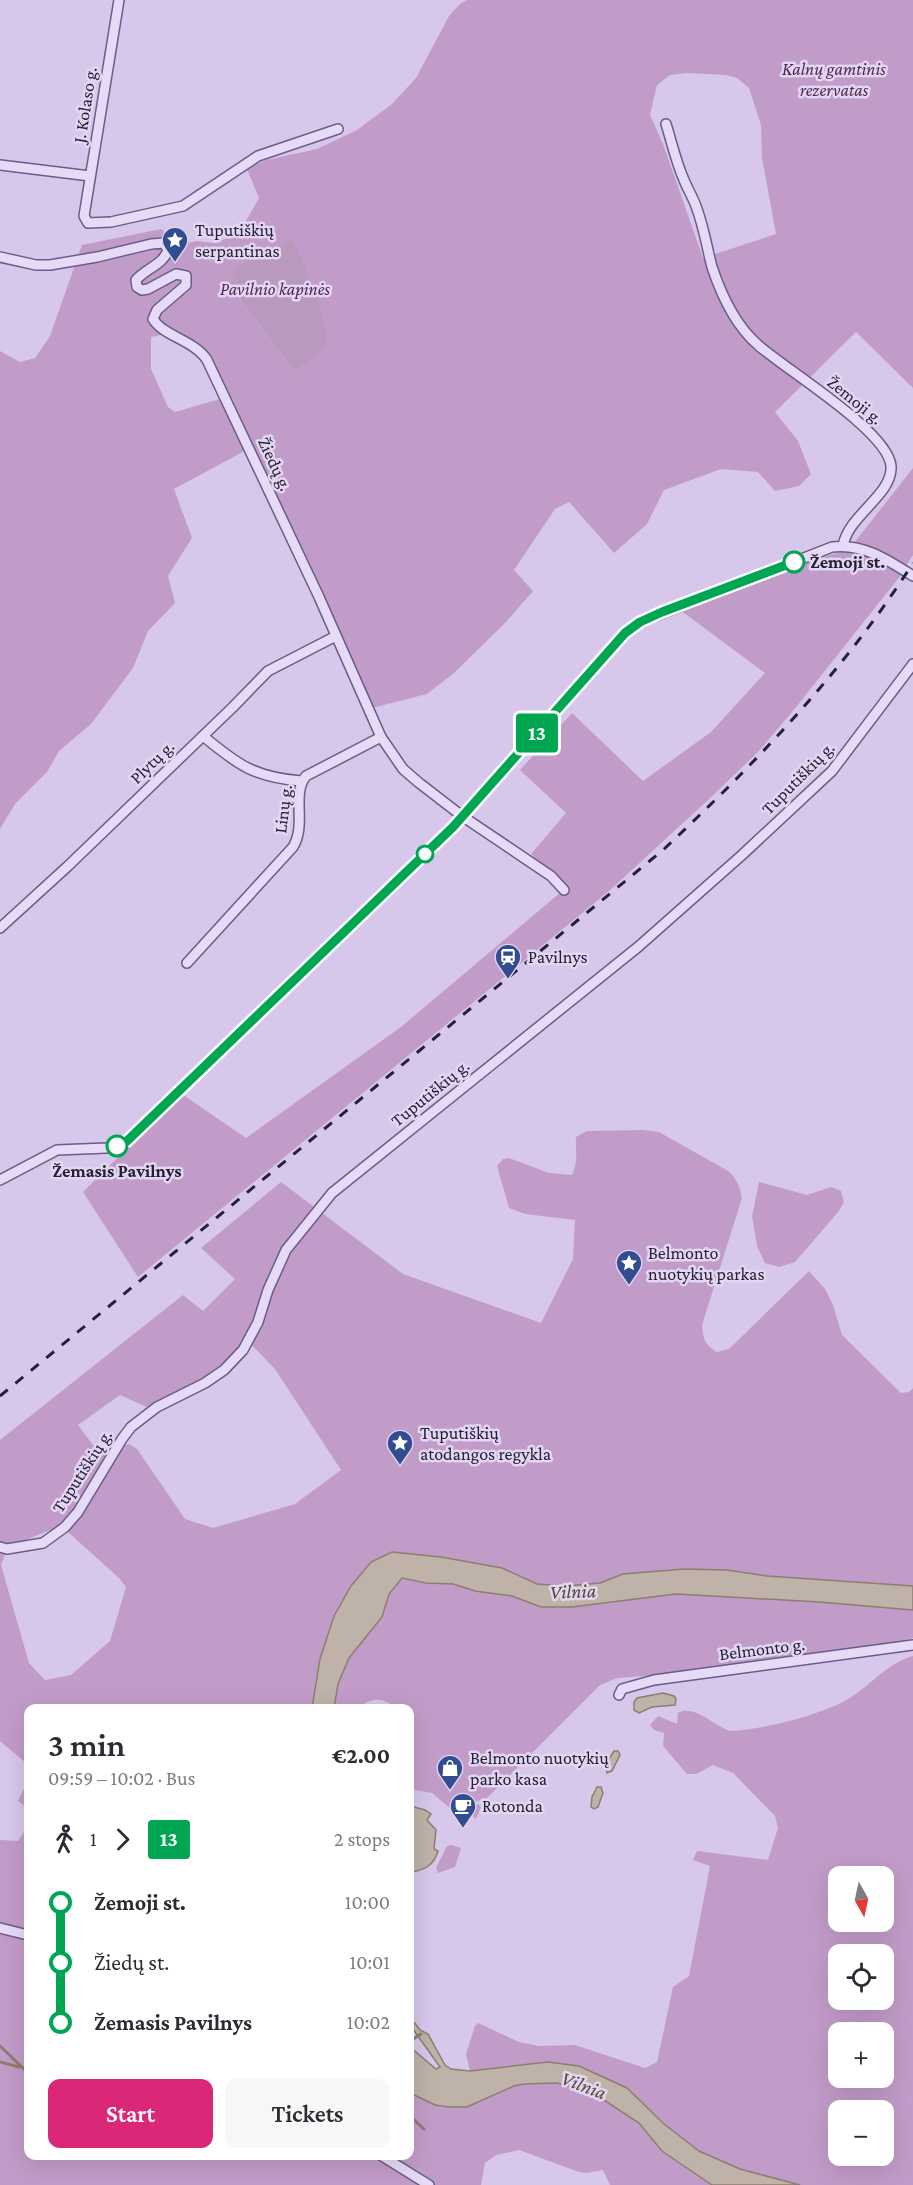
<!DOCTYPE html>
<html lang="en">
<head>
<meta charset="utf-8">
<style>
	body { margin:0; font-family:"Crimson Pro",serif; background:#f7f7f7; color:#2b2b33; height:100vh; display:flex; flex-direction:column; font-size:22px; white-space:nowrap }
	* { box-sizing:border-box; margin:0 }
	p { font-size:20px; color:#7c7c81 }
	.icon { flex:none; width:33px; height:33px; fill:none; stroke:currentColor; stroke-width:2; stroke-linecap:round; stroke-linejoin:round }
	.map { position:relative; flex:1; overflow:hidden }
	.side { position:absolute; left:24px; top:1704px; width:390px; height:456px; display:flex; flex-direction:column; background:#fff; border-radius:12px; box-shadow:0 6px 24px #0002 }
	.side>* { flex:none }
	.badge { padding:0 12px; border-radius:4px; font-size:21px; line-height:39px }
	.needle { width:39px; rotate:171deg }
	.controls { position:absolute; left:828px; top:1866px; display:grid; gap:12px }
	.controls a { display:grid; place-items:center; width:66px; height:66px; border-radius:12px; background:#fff; box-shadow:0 6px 24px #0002; font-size:30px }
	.map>.badge { position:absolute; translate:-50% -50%; box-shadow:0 0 0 3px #fff }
	.legs { display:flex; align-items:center; gap:9px; height:66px; padding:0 24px; font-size:20px }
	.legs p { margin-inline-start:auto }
	.overview { display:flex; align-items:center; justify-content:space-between; height:102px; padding:0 24px }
	h1 { font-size:33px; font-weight:600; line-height:45px }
	.primary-button { display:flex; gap:12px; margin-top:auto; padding:12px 24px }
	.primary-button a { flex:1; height:69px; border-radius:12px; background:#db2777; color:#fff; font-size:24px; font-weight:600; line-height:69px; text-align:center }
	.primary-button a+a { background:#f7f7f7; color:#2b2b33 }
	ul { padding:0 24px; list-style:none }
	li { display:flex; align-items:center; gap:21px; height:60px; font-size:22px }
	li i { display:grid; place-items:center; width:9px; height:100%; margin:0 8px; background:currentColor }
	li i::after { content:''; width:15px; height:15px; margin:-8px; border:4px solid; border-radius:50%; background:#fff }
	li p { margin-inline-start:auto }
	li:first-child i { background:linear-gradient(#0000 50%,currentColor 0) }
	li:last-child i { background:linear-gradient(currentColor 50%,#0000 0) }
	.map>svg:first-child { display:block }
	.green { fill:#c29cc9; fill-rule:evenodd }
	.cemetery { fill:#b99abe }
	.water { fill:#bfb2a8; stroke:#8d7e6f; stroke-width:1.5 }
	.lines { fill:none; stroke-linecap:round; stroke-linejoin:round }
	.stream { stroke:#8d7e6f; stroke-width:3 }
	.street-casing { stroke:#685e86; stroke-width:12 }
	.street { stroke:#e6daf6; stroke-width:9 }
	.rail { stroke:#252037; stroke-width:3; stroke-dasharray:10 10; stroke-linecap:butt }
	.line-1-casing { stroke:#fff; stroke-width:14 }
	.line-1 { stroke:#00a651; stroke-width:9 }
	.stop-1-dot { fill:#fff; stroke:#00a651; stroke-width:3 }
	.labels { text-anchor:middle; stroke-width:5; stroke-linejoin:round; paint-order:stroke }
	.park-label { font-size:18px; font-style:italic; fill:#512852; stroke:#e3d6f3 }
	.street-label { font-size:18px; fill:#252037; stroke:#e3d6f3 }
	.poi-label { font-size:18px; fill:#252037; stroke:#e3d6f3; text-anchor:start }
	.stop-label { font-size:18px; font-weight:bold; fill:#252037; stroke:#e3d6f3; text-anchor:start }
	.water-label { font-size:20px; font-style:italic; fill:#554931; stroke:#e3d6f3 }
</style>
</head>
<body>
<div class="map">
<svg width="913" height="2185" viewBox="0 0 913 2185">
	<rect width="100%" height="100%" fill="#d7c7eb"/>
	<g class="green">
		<path d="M 467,0 L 913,0 L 913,388 L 856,332 L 775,412 L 798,441 L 811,474 L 799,486 L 775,491 L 758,472 L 721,469 L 664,490 L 647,524 L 614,553 L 569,502 L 555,509 L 514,570 L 533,591 L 507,621 L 454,673 L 427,694 L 372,708 L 339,638 L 311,568 L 252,447 L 174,489 L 192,538 L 168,576 L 175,603 L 148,631 L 133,668 L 91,724 L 59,751 L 47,772 L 15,804 L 0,829 L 0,351 L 20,362 L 35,358 L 50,336 L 82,245 L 161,229 L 179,245 L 196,241 L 215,243 L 244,231 L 246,221 L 259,198 L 247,169 L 266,160 L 317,149 L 357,130 L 392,104 L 416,78 L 449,16 L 460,4 ZM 687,73 L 726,75 L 737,78 L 749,88 L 761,125 L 762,158 L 776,234 L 703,258 L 663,144 L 650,115 L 657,85 L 670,75 ZM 236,275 L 322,349 L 294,371 L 227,282 ZM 161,335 L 187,347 L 201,358 L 220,399 L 175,412 L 168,407 L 151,369 L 151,337 Z"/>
		<polygon points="913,468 913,555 906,566 880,551 854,543"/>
		<polygon points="847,551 873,558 901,575 797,706 758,752 708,800 609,891 138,1277 83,1192 182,1094 246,1138 401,1027 567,887 531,854 566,813 520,770 572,713 643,781 711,732 765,673 680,610 824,556"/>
		<path d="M 643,1130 L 659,1132 L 728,1171 C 737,1179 740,1187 742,1198 L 702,1325 C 703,1339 705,1345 717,1352 L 729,1349 L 809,1271 L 825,1289 L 833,1305 L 842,1335 L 901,1393 L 909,1392 L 913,1388 L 913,1586 L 767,1576 L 727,1570 L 684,1569 L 623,1574 L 600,1583 L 566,1586 L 537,1584 L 502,1568 L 441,1557 L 392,1552 L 371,1562 L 351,1586 L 320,1659 L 312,1708 L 28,1708 L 28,1772 L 26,1763 L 0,1741 L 0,1440 L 183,1295 L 203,1311 L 235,1279 L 201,1248 L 281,1182 L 403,1274 L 541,1323 L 573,1259 L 575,1220 L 525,1214 L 509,1208 L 497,1166 L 503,1159 L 509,1158 L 549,1173 L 572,1175 C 579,1157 575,1155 576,1137 L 587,1131 ZM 244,1337 L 275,1369 L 341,1470 L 295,1504 L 213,1528 L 185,1519 L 137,1449 L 129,1444 L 111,1447 L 105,1453 L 99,1453 L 78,1425 L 120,1395 L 149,1408 L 211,1373 L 237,1350 ZM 53,1529 L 68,1532 L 119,1578 L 126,1587 L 110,1641 L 71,1675 L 45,1680 L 29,1663 L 1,1565 L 8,1547 Z"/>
		<polygon points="759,1182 807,1195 831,1187 841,1191 844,1202 839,1211 795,1262 779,1267 765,1263 757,1246 752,1216"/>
		<path d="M 402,1578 L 426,1583 L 453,1584 L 475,1591 L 512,1596 L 541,1607 L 572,1607 L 676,1594 L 819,1602 L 913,1610 L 913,1638 L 884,1646 L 659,1675 L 617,1678 L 600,1685 L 487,1798 L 451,1809 L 432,1793 L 410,1789 L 410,1708 L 395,1708 C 384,1697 370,1697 359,1708 L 334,1708 L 338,1684 L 349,1658 L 382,1617 L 389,1594 Z"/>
		<path d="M 913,1656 L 913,2185 L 800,2185 L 740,2169 L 699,2151 L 664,2124 L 627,2088 L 492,2068 L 470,2071 L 466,2054 L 475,2026 L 478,2023 L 519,2042 L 539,2046 L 575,2045 L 645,2068 L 657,2062 L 673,1987 L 689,1976 L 710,1866 L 693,1860 L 697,1851 L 768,1860 L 778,1828 L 775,1816 L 733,1773 L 713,1765 L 696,1774 L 687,1774 L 663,1746 L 664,1733 L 654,1730 L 650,1725 L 658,1716 L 677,1724 L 678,1713 C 694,1704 714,1726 730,1731 C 765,1729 812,1717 843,1702 C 868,1689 886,1663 913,1656 ZM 838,1876 L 884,1876 L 884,1922 L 838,1922 ZM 838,1954 L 884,1954 L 884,2000 L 838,2000 ZM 838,2032 L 884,2032 L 884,2078 L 838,2078 ZM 838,2110 L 884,2110 L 884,2156 L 838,2156 Z"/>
		<polygon points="28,1780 28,1809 18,1801"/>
		<polygon points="478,1804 481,1807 476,1819 469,1813 460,1810"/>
		<polygon points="28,1826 28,2156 410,2156 410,2093 420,2098 467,2107 514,2086 524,2084 557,2083 581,2089 604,2100 639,2123 663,2151 712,2185 610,2185 603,2170 587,2173 579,2172 519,2150 496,2155 485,2163 481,2185 0,2185 0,1840 18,1841"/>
		<polygon points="451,1845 461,1848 455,1867 438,1873 436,1868 447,1846"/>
	</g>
	<path class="cemetery" d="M 292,239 C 302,262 335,325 323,348 C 318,357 302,365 294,371 L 227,282 L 236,275 L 233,269 Z"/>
	<g class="water">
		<polygon points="392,1552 441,1557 502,1568 537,1584 566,1586 600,1583 623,1574 684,1569 727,1570 767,1576 913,1586 913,1610 819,1602 676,1594 572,1607 541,1607 512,1596 475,1591 453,1584 426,1583 402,1578 389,1594 382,1617 349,1658 338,1684 334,1708 312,1708 320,1659 334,1616 351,1586 371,1562"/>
		<polygon points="663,1693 674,1696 676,1699 675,1705 652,1707 639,1713 634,1710 634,1702 637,1698"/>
		<polygon points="614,1751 618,1751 620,1755 612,1771 607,1773 605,1765"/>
		<polygon points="597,1787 601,1787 603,1793 598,1807 594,1809 591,1807 592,1797"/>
		<path d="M 414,1807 L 425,1810 L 431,1814 L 427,1820 L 436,1830 L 434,1849 L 438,1851 C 434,1865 425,1870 411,1872 L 410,1808 Z"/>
		<polygon points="410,2017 420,2030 428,2034 445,2065 451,2069 470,2071 548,2062 579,2066 627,2088 664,2124 699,2151 740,2169 800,2185 712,2185 662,2151 639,2123 604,2100 581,2089 557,2083 524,2084 514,2086 467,2107 449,2107 435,2105 410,2093 410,2047 436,2069 440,2067 410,2025"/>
	</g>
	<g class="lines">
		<g class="stream">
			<polyline points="410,2041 421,2034"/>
			<polyline points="0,2046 28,2073"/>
			<polyline points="0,2062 19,2067"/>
			<polyline points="410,2116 424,2129"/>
			<polyline points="116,2156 120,2158"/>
		</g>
		<g class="street-casing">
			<g id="street">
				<polyline points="119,0 84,216 88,223 111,222 183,206 258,156 338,129"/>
				<path d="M 666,124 C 672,143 676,162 684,180 C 688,190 694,199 697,209 C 704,228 707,248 712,267 C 721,294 736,326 758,345 C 786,370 888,431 891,466 C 893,495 848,515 843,546"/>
				<polyline points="0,165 90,176"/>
				<path d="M 0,257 L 36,265 L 50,265 L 97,257 L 151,244 L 164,243 L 168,250 C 164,264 145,269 136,280 L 137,287 L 142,290 L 148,289 L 176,274 L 186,276 L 186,285 L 157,310 L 153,319 C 163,336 194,340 207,360 L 319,597 L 381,737 L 403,769 L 418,782 L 462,816 L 551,876 L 564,890"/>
				<path d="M 203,736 C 238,765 254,777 301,781"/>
				<polyline points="0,928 68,866 233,707 268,671 336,636"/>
				<path d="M 187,963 L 293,847 C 307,824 291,794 306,776 L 381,737"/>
				<path d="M 0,1180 L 57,1150 L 107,1148 L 127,1141 L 453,827 L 625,633 L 640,622 L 832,547 C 863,543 888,560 913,576"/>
				<polyline points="0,1547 7,1549 43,1543 65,1527 78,1512 122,1439 131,1427 157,1407 205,1383 224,1370 243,1350 258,1322 268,1290 286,1250 332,1193 638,947 742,855 832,771 913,664"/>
				<polyline points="619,1695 622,1689 654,1680 913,1645"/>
				<polyline points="0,1928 28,1935"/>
				<polyline points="382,2156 429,2185"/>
			</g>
		</g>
		<use href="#street" class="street"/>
		<path class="rail" d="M 0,1396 L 663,850 C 756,763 844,671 913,563"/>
	</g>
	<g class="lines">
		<g class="line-1-casing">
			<polyline id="line-1" points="117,1146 127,1141 453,827 625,633 640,622 662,612 794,562"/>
		</g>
		<use href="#line-1" class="line-1"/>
	</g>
	<defs>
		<g id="sight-pin" transform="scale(1.35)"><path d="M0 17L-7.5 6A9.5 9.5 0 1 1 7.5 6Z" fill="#324c90" stroke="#e3d6f3"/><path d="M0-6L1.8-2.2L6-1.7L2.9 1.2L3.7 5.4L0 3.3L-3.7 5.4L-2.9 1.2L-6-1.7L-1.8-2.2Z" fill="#fff"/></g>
		<g id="station-pin" transform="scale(1.35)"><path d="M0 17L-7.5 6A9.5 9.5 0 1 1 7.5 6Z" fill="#324c90" stroke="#e3d6f3"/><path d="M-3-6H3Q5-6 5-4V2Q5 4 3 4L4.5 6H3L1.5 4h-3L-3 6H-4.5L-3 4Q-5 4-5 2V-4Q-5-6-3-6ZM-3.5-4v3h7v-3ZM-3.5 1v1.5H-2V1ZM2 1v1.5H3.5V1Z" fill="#fff"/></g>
		<g id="shop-pin" transform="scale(1.35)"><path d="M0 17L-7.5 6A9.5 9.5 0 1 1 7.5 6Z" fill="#324c90" stroke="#e3d6f3"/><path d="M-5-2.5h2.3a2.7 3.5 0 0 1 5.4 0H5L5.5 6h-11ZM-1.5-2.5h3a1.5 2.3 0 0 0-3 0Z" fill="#fff"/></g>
		<g id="cafe-pin" transform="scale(1.35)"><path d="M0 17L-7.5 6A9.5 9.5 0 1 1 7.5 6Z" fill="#324c90" stroke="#e3d6f3"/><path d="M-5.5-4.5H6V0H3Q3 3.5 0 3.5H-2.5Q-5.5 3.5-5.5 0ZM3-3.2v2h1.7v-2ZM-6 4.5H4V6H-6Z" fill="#fff"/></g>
	</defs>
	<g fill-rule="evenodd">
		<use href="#sight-pin" x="175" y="240"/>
		<use href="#station-pin" x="508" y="957"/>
		<use href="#sight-pin" x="629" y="1263"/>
		<use href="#sight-pin" x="400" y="1443"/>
		<use href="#shop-pin" x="450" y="1768"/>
		<use href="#cafe-pin" x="463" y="1806"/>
	</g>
	<g class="stop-1-dot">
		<circle cx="794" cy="562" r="10"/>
		<circle cx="425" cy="854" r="8"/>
		<circle cx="117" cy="1146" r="10"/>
	</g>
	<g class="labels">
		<g class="park-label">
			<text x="834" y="75">Kalnų gamtinis<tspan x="834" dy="21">rezervatas</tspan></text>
			<text x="275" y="295">Pavilnio kapinės</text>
		</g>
		<g class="street-label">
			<text transform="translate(85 105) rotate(-81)" y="6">J. Kolaso g.</text>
			<text transform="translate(855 400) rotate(39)" y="6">Žemoji g.</text>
			<text transform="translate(275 464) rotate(65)" y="6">Žiedų g.</text>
			<text transform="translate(152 762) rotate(-44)" y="6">Plytų g.</text>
			<text transform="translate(798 778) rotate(-45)" y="6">Tuputiškių g.</text>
			<text transform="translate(283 809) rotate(-83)" y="6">Linų g.</text>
			<text transform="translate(430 1093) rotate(-39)" y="6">Tuputiškių g.</text>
			<text transform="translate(82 1471) rotate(-57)" y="6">Tuputiškių g.</text>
			<text transform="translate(762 1649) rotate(-7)" y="6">Belmonto g.</text>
		</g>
		<g class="poi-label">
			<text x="195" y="236">Tuputiškių<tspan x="195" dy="21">serpantinas</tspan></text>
			<text x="528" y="963">Pavilnys</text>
			<text x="648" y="1259">Belmonto<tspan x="648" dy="21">nuotykių parkas</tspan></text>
			<text x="420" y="1439">Tuputiškių<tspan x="420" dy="21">atodangos regykla</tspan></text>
			<text x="470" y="1764">Belmonto nuotykių<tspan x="470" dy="21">parko kasa</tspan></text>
			<text x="482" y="1812">Rotonda</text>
		</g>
		<g class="stop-label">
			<text x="810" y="568">Žemoji st.</text>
			<text x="117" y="1177" text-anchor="middle">Žemasis Pavilnys</text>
		</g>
		<g class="water-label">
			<text transform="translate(573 1591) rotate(-2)" y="7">Vilnia</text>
			<text transform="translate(584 2085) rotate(21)" y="7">Vilnia</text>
		</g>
	</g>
</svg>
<div class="controls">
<a><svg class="needle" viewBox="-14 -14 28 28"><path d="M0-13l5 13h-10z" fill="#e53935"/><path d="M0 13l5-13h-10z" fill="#7c7c81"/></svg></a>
<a><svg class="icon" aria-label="locate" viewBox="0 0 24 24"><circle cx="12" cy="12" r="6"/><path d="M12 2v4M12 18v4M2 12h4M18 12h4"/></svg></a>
<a>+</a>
<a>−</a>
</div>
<b class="badge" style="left:537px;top:733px;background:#00a651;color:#fff">13</b>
<section class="side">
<div class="overview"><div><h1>3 min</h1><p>09:59 – 10:02 · Bus</p></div><b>€2.00</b></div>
<div class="legs"><svg class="icon" aria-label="walk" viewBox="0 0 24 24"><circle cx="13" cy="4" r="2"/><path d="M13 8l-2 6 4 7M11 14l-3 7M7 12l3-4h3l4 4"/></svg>1<svg class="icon" aria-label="forward" viewBox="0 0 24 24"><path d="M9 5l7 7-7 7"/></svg><b class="badge" style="background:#00a651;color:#fff">13</b><p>2 stops</p></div>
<ul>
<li><i style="color:#00a651"></i><b>Žemoji st.</b><p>10:00</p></li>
<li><i style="color:#00a651"></i><span>Žiedų st.</span><p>10:01</p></li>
<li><i style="color:#00a651"></i><b>Žemasis Pavilnys</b><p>10:02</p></li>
</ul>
<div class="primary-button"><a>Start</a><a>Tickets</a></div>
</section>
</div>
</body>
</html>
